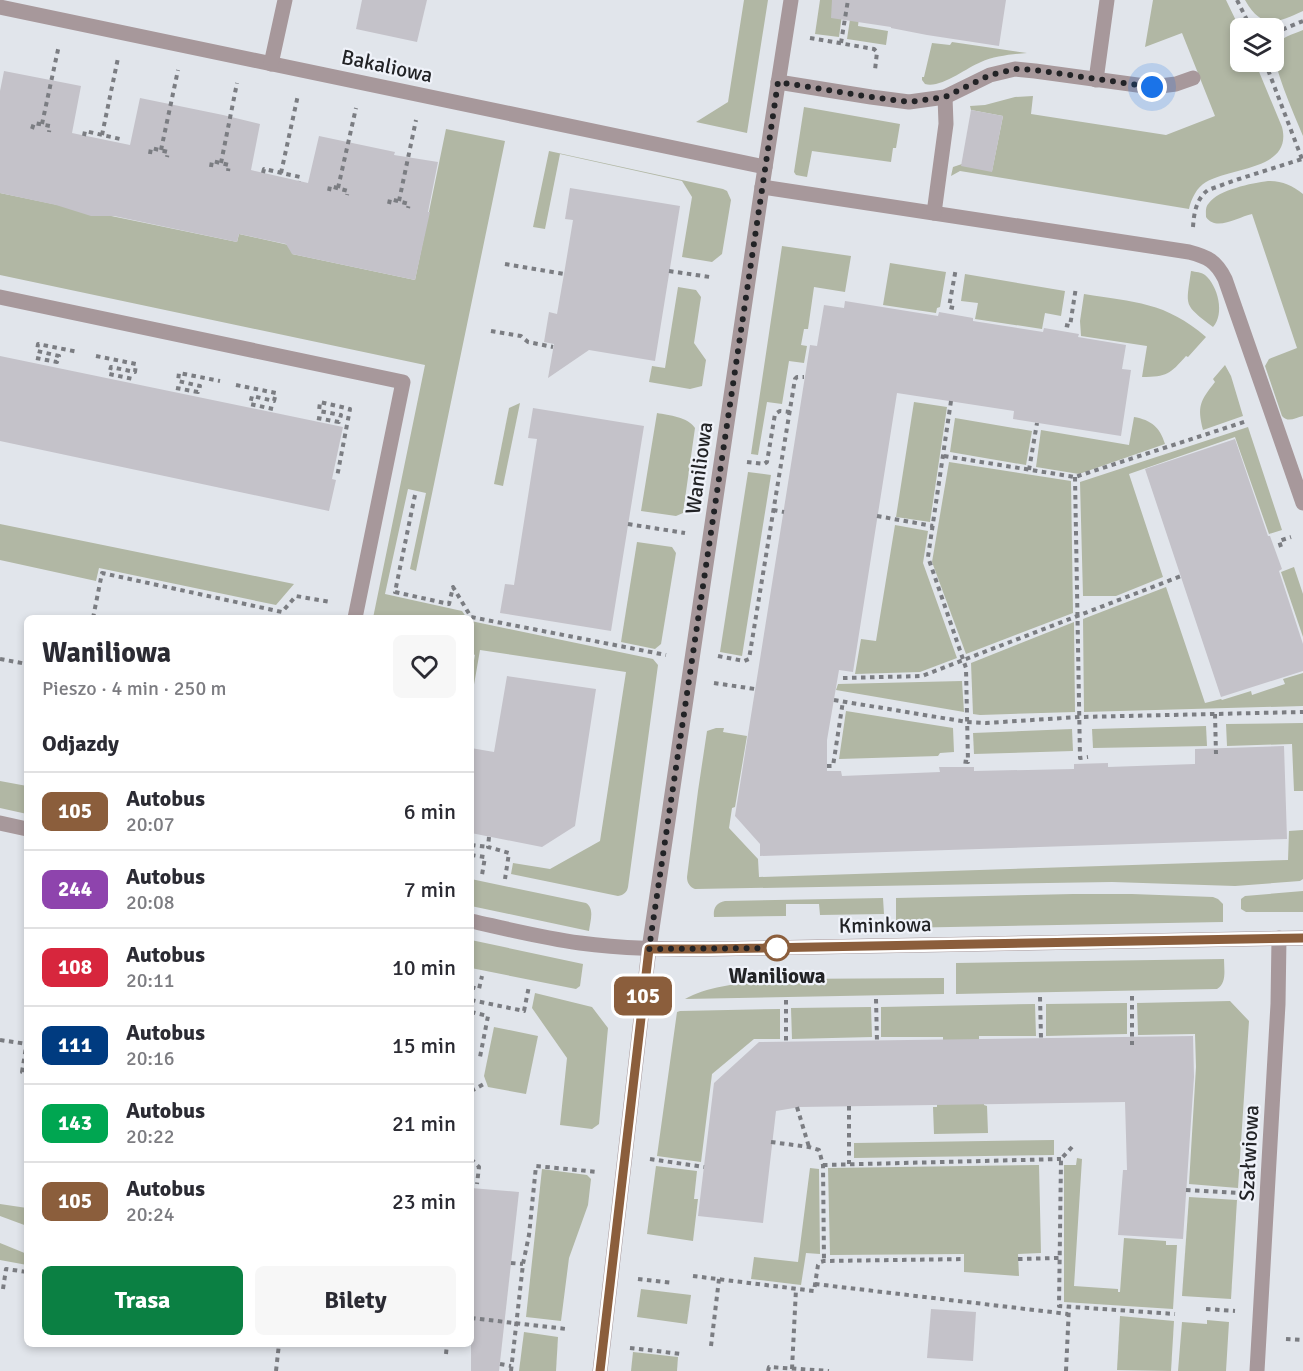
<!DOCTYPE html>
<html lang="pl">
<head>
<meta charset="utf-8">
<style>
	body { margin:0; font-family:Signika,sans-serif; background:#f7f7f7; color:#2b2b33; height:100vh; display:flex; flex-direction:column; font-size:22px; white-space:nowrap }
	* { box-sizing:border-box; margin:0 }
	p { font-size:20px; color:#7c7c81 }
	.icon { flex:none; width:33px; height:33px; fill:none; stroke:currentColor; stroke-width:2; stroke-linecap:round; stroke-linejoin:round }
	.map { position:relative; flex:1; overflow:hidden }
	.drawer { position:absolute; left:24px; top:615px; width:450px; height:732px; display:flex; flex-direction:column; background:#fff; border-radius:9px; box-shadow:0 3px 9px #0003 }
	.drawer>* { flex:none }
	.badge { padding:0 12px; border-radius:9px; font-size:21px; line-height:39px }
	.controls { position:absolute; left:1230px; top:18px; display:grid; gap:12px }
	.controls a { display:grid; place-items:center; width:54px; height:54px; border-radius:9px; background:#fff; box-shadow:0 3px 9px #0003; font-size:30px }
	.you { position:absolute; width:30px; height:30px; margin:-15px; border:4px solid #fff; border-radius:50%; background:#1a73e8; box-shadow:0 0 0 9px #1a73e833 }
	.map>.badge { position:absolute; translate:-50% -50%; box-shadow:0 0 0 3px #fff }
	h2 { padding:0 18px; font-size:22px; line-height:54px }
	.round { display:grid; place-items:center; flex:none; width:63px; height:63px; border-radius:9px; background:#f7f7f7 }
	.headline { display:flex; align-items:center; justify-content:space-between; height:102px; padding:0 18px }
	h1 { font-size:28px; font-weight:700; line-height:45px }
	.primary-button { display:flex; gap:12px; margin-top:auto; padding:12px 18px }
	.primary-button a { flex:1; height:69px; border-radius:9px; background:#0b8043; color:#fff; font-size:24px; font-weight:700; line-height:69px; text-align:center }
	.primary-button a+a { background:#f7f7f7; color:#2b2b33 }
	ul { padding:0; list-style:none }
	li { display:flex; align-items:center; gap:18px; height:78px; padding:0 18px; border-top:2px solid #e1e1e2 }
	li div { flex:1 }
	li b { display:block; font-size:22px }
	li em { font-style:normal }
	li .badge { min-width:66px; font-weight:700; text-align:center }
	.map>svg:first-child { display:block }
	.green { fill:#b1b7a4 }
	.building { fill:#c4c2c9 }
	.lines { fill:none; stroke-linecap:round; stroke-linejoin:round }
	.path { stroke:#7b7d82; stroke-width:4; stroke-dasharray:4.5 4.5; stroke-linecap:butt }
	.lane { stroke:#a7989b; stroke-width:15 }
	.street { stroke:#a7989b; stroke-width:15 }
	.line-casing { stroke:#fff; stroke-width:14 }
	.line { stroke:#8b5e3c; stroke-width:9 }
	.walk { stroke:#222326; stroke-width:6; stroke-dasharray:0 10.8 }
	.stop-dot { fill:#fff; stroke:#8b5e3c; stroke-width:3 }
	.labels { text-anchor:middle; stroke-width:4.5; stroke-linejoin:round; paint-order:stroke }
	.street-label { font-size:21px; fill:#222326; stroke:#eff2f9 }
	.stop-label { font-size:21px; font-weight:bold; fill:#222326; stroke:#eff2f9 }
</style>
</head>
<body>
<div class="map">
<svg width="1303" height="1371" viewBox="0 0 1303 1371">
	<rect width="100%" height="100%" fill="#e1e5eb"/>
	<g class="green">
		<polygon points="744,0 768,0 747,133 696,122 728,102"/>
		<polygon points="820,0 844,0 839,37 815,34"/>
		<polygon points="853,0 861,0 858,26 888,31 886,45 847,39"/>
		<path d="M 1153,0 L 1226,0 L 1240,29 L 1240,62 L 1255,62 L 1282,127 C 1293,170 1232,167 1206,182 C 1197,187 1191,199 1189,209 L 960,171 L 951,176 L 953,167 L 962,164 L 992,171 L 1003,116 L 971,110 L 970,106 L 985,105 L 1015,97 L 1033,96 L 1031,114 L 1166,135 L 1215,116 L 1182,33 L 1145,47 Z"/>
		<path d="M 1245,0 L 1303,0 L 1303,11 C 1277,23 1262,30 1245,0 Z"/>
		<path d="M 1303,30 L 1303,136 C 1297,121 1269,59 1275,47 C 1280,37 1294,34 1303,30 Z"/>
		<path d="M 952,42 L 1027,53 C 1012,54 994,56 981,62 C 966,68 940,89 925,84 L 922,80 L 922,77 L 924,77 L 932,43 L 950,45 Z"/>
		<polygon points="804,107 900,124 896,148 893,148 891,162 812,151 807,177 796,175 794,172"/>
		<polygon points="446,129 505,141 416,571 410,569 426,493 408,489 385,594 462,611 467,618 373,618 425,365 0,275 0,193 237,242 239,234 293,246 292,254 415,280"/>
		<polygon points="549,151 723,189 727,191 731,200 722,254 712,262 682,257 692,197 682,181 560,154 545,229 533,227"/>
		<path d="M 1268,181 C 1282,181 1292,185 1303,194 L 1303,416 C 1295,418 1288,423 1282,416 L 1265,366 L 1269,359 L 1297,348 L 1252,214 C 1238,217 1216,232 1206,217 C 1206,212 1205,207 1209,203 C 1218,190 1252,183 1268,181 Z"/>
		<polygon points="782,246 851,256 845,292 814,287 808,329 804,329 801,345 807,346 804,363 789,361 782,404 767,402 758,455 751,454"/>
		<polygon points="890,263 946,272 940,307 937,308 936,313 883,305"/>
		<path d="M 1191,271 C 1196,272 1201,272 1205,275 C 1218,286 1225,314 1213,327 C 1183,304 1186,307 1191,271 Z"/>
		<polygon points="965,274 1065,291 1061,316 1045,313 1042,329 975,319 978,303 961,301"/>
		<polygon points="678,287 696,290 701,297 694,343 706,360 702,386 690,389 649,382 652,366 665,368"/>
		<path d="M 1084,294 C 1134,302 1166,302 1206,337 L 1188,357 L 1186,356 C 1170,374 1167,377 1142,377 L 1147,346 L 1081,336 L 1080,321 Z"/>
		<path d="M 1225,365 L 1231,376 L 1243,416 L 1203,430 C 1197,406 1200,401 1215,382 L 1213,379 Z"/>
		<polygon points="914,402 947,407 930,522 896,517"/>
		<polygon points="520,403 503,486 494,484 509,408"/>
		<path d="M 657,413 C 669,415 688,417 695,428 L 683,513 L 676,516 L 641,511 Z"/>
		<path d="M 1134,417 C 1151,420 1160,427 1165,444 L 1079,474 L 1036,467 L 1041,430 L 1129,445 Z"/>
		<polygon points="955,418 1032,431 1026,465 950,452"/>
		<polygon points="1248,427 1282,530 1269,534 1235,437 1129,474 1163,577 1116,596 1083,596 1080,482"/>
		<polygon points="949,462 1071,481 1073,613 966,654 932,562"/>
		<polygon points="748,472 771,475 742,656 720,652"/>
		<polygon points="0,524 294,584 276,605 99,568 96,581 0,560"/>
		<polygon points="895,525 928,531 923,563 957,658 920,672 855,674 861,639 876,641"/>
		<polygon points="637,542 672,547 676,553 661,644 655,649 621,642"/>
		<polygon points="1294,567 1303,594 1303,637 1281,572"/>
		<polygon points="1166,587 1205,703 1221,699 1222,700 1251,691 1252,695 1285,684 1283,679 1303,673 1303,706 1084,712 1083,619"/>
		<path d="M 471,621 L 653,659 L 658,665 L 628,887 C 627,892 624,895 618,896 L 511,874 L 513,863 L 550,869 L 600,841 L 626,672 L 480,650 L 471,702 L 471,677 L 475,655 L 471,653 Z"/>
		<polygon points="1074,622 1075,712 980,715 973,714 971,663"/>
		<polygon points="962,681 964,712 836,690 838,684"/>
		<polygon points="846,711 953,728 954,752 940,753 938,756 839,759"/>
		<polygon points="1303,723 1303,791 1294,791 1292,744 1227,746 1226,724"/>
		<polygon points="1206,726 1207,746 1093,748 1092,729"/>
		<path d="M 716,728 L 724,728 L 723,732 L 747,736 L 735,807 L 732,808 L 729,828 L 758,859 L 759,877 L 1288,860 L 1289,831 L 1303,830 L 1303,879 L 1300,881 L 1235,886 L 1112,882 L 695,889 C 690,887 687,883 687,877 L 698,791 L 707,731 Z"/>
		<polygon points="1072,729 1073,751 974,754 973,733"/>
		<polygon points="0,781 27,786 27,814 0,808"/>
		<path d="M 471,879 L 586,903 C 595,909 590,921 589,931 L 471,906 Z"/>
		<polygon points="1303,891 1303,912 1246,912 1241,909 1241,899 1245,896"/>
		<polygon points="1073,894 1132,894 1213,897 1218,899 1223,904 1223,922 896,928 896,898"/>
		<path d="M 883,898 L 884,914 L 820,915 L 819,904 L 786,904 L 786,916 L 714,917 C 713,908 716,903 725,901 Z"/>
		<polygon points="471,940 583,964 580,986 576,989 471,968"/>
		<path d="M 1224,959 C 1224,970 1227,983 1217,989 L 956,994 L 956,963 Z"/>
		<path d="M 944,978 L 944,994 L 685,999 C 709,985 750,982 778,979 Z"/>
		<polygon points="535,993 592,1007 608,1028 599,1124 592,1129 560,1125 567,1058 532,1008"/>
		<polygon points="1230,1001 1249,1021 1238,1188 1189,1184 1196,1067 1195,1034 1138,1035 1137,1003"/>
		<polygon points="1127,1003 1127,1034 1046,1036 1046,1004"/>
		<polygon points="1035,1004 1036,1036 979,1036 979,1041 943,1041 943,1037 881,1037 881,1007"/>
		<polygon points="871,1007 872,1037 792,1039 791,1008"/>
		<polygon points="780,1009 780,1039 754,1039 712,1074 701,1162 657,1156 677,1012 680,1011"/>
		<polygon points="494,1027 538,1036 526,1094 488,1087 484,1076"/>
		<polygon points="937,1102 984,1102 984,1105 987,1106 988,1133 934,1134 933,1107 937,1107"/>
		<polygon points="1054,1140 1054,1155 854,1158 854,1143"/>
		<polygon points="1077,1158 1082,1159 1074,1286 1118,1289 1118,1292 1120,1292 1124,1238 1166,1241 1166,1245 1177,1245 1173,1309 1064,1302 1064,1165 1076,1165"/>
		<polygon points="1039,1165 1041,1253 1018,1254 1019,1276 964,1272 964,1254 830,1255 828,1168"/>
		<polygon points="656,1166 697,1171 694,1199 698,1199 693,1241 647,1234"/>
		<polygon points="810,1168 819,1169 820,1254 806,1253 801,1285 751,1279 754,1257 798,1262"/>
		<polygon points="542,1169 587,1175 591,1179 588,1205 569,1258 561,1321 526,1317"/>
		<polygon points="1189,1197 1237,1200 1231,1299 1182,1296"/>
		<polygon points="0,1204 27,1208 27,1226 0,1216"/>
		<polygon points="0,1243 27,1254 27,1265 0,1260"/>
		<polygon points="641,1289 691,1295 687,1324 637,1317"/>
		<polygon points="1120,1316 1174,1321 1171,1371 1117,1370"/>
		<polygon points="1207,1320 1229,1322 1226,1371 1178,1371 1182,1322 1207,1324"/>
		<polygon points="524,1332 558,1337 556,1371 519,1371"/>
		<polygon points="633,1352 678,1357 677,1371 631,1371"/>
	</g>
	<g class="building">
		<polygon points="362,0 427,0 417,42 356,29"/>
		<polygon points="832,0 1006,0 999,46 927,35 891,28 891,27 831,18"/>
		<polygon points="4,71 81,86 72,133 130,145 140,98 223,115 260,124 251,170 308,183 319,136 395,152 394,155 438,162 428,212 430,212 415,280 292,254 286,244 239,234 237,242 114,216 91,216 56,205 0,193 0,91"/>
		<polygon points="971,110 1003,116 992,172 961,166"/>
		<polygon points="570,188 680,206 655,361 589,350 548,378 554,344 544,342 549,312 557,314 564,274 573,220 565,219"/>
		<polygon points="845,301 938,316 939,312 973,318 973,321 1043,332 1044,328 1079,334 1078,337 1126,345 1122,369 1131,370 1121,436 1013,419 1014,411 897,393 853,672 839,670 827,740 827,771 841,771 842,776 940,772 939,767 974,767 974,771 1074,769 1074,764 1108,763 1108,767 1195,764 1195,749 1284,746 1287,839 760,856 760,844 735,816 810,345 817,346 824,305 844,308"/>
		<polygon points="0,356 343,427 332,479 336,480 329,511 0,441"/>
		<polygon points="533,408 644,426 611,631 500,613 505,584 514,585 537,439 528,438"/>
		<polygon points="1235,439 1268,536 1270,536 1282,569 1279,571 1303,644 1303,671 1221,697 1145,469"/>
		<polygon points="507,676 596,689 575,826 542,847 471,833 471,748 494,752"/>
		<polygon points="1193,1036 1194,1077 1183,1239 1118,1235 1123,1170 1127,1170 1125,1102 800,1107 776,1111 763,1223 698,1216 714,1083 759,1042"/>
		<polygon points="471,1188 519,1192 499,1371 471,1371"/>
		<polygon points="931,1309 976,1312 973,1361 927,1358"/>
	</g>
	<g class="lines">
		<g class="path">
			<polyline points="1237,0 1251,28"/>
			<polyline points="1274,33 1303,21"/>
			<polyline points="810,38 874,49 877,52 875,70"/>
			<polyline points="841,43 848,0"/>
			<polyline points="1265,62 1302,159"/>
			<polyline points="42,124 59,45"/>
			<polyline points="32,129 34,123 50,126 49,132"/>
			<polyline points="102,135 118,58"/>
			<polyline points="84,136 85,131 120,139 120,143"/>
			<polyline points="161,150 178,70"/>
			<polyline points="150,154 151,148 168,152 167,157"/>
			<polyline points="221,163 237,83"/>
			<polyline points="211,167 212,161 229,165 228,171"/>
			<polyline points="263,173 264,169 300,177 299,181"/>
			<polyline points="281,173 298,95"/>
			<polyline points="338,188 356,108"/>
			<polyline points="329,191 330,186 348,191 347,195"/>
			<polyline points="399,201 416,120"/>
			<polyline points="389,204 390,199 409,204 408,208"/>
			<path d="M 1193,227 C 1194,213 1196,199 1208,190 L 1239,179 L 1302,159"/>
			<polyline points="505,264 564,274"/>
			<polyline points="669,271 710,277"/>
			<polyline points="954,308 949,307 956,268"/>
			<polyline points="1065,325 1070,326 1076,287"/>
			<polyline points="491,331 521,336 528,342 553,347"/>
			<polyline points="96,356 136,364 135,372 111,367 109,374 133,379"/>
			<polyline points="36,358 57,362 59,356 37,351 38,344 78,352"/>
			<polyline points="236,385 276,393 274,401 252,396 250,404 273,409"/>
			<polyline points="176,388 198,392 200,386 178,381 179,373 220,381"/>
			<polyline points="951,401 928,557 966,668 968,762 960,761"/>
			<polyline points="317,418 339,422 341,415 319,411 320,402 350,409 337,477"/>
			<polyline points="944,456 1075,477 1247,421"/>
			<polyline points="747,462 764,464 767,462 775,414 780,411 790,412"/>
			<polyline points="1029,470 1037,423"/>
			<polyline points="1075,477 1080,758 1088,757"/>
			<polyline points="415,495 395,592 449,604 453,587 471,617 666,655"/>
			<polyline points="773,510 784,512"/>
			<polyline points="877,516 933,526"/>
			<polyline points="628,524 685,533"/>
			<polyline points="1281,547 1279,541 1291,537"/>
			<polyline points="93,618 102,573 282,612 296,596 330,602"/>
			<polyline points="718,656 744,661 749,659 795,379 797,377 804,377"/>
			<polyline points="0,659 27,664"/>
			<polyline points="843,678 922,676 1181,576"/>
			<polyline points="714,683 755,689"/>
			<polyline points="834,700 967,722 986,723 1079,717 1303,712"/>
			<polyline points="1215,714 1216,754"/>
			<polyline points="827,766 833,766 843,701"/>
			<polyline points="489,837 488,847 509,853 505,879"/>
			<polyline points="471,845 488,847"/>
			<polyline points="471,855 485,857 482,875"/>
			<polyline points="471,987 479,989 482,976"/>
			<polyline points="1132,996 1132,1045"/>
			<polyline points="1040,997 1041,1038"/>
			<polyline points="876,999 877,1041"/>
			<polyline points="471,1000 524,1011 529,986"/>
			<polyline points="786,1000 786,1042"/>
			<polyline points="471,1012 488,1016 480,1057"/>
			<polyline points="0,1040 27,1044"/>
			<polyline points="27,1041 22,1072 27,1073"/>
			<polyline points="471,1091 484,1084"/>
			<polyline points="849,1106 849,1164"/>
			<polyline points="797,1107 809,1147"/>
			<polyline points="771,1142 809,1147 819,1150 823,1165 824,1261"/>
			<polyline points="1072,1147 1061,1159 1059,1306 1175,1314"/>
			<polyline points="471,1159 479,1167 477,1184"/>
			<polyline points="650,1159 704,1167"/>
			<polyline points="823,1165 1061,1159"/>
			<polyline points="1186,1190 1239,1193"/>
			<polyline points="1018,1259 1059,1258"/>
			<polyline points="511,1263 523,1264"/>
			<polyline points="693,1276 814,1291 818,1265 820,1262 824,1261 965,1259"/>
			<polyline points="638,1279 673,1283"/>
			<polyline points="815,1284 1068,1314"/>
			<polyline points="3,1289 6,1269 27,1272"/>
			<polyline points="1206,1309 1235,1311"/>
			<polyline points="471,1318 566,1329"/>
			<polyline points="1286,1339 1303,1340"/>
			<polyline points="711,1346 719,1279"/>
			<polyline points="630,1348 682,1354"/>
			<polyline points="446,1354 447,1344"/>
			<polyline points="500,1364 511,1366"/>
			<polyline points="792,1369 796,1289"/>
			<polyline points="276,1371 279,1344"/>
			<polyline points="511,1371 523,1264 529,1235 536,1166 598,1172"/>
			<polyline points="768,1371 769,1367 829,1371"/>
			<polyline points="1066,1371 1069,1306"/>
		</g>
		<g class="lane">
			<polyline points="0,7 765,167"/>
			<polyline points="271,64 285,0"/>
			<polyline points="1096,80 1107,0"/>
			<polyline points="778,82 871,97 909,102 945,97 990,75 1015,69 1035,71 1152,87 1176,84 1193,78"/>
			<path d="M 762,187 L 1189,252 C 1208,257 1216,261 1225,279 L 1303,503"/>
			<polyline points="934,213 946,124 945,97"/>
			<polyline points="0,297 403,382 355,618"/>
		</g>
		<g class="street">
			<polyline points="0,823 27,829"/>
			<path d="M 471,921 C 507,929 543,938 580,943 C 623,949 666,949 709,949 L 1303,938"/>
			<polyline points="600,1371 649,949 762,187 791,0"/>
			<polyline points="1257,1371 1278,1004 1279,938"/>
		</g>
	</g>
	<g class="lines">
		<g class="line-casing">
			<polyline id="line" points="600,1371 649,949 709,949 1303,938"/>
		</g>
		<use href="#line" class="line"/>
		<polyline class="walk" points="777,948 778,948 649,949 778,82 871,97 909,102 945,97 990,75 1015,69 1035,70 1152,87"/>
	</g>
	<circle class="stop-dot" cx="777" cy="948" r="12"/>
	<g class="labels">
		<g class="street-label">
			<text transform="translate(387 66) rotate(12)" y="7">Bakaliowa</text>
			<text transform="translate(699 468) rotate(-82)" y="7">Waniliowa</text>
			<text transform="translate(885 925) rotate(-1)" y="7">Kminkowa</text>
			<text transform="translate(1249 1153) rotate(-87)" y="7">Szałwiowa</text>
		</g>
		<g class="stop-label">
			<text x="777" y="983">Waniliowa</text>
		</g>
	</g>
</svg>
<div class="controls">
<a><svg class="icon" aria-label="layers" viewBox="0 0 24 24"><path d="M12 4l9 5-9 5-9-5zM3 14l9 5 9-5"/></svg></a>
</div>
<div class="you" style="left:1152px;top:87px"></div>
<b class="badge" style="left:643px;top:996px;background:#8b5e3c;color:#fff">105</b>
<section class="drawer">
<div class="headline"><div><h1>Waniliowa</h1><p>Pieszo · 4 min · 250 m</p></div><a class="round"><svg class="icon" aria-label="heart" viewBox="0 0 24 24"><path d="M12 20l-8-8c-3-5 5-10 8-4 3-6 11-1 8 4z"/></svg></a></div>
<h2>Odjazdy</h2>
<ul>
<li><span class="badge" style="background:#8b5e3c;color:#fff">105</span><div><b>Autobus</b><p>20:07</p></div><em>6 min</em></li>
<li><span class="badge" style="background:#8e44ad;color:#fff">244</span><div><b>Autobus</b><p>20:08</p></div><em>7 min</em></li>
<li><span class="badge" style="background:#d7263d;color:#fff">108</span><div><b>Autobus</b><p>20:11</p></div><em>10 min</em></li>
<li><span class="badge" style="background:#003b80;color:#fff">111</span><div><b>Autobus</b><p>20:16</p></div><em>15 min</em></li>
<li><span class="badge" style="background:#00a651;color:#fff">143</span><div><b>Autobus</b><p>20:22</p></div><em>21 min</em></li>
<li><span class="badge" style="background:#8b5e3c;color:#fff">105</span><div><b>Autobus</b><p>20:24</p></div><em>23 min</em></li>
</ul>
<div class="primary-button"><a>Trasa</a><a>Bilety</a></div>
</section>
</div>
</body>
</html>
